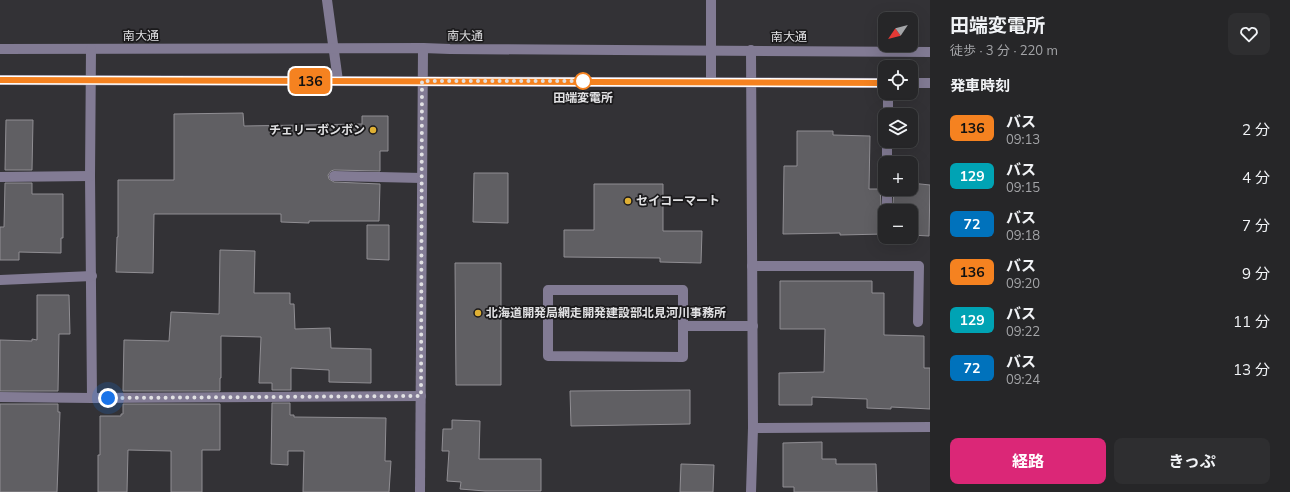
<!DOCTYPE html>
<html lang="ja">
<head>
<meta charset="utf-8">
<style>
	body { margin:0; font-family:Mulish,"Noto Sans JP",sans-serif; background:#2e2e30; color:#f1f3f6; height:100vh; display:flex; flex-direction:column; font-size:15px; white-space:nowrap }
	* { box-sizing:border-box; margin:0 }
	p { font-size:13px; color:#a4a5a8 }
	.icon { flex:none; width:22px; height:22px; fill:none; stroke:currentColor; stroke-width:2; stroke-linecap:round; stroke-linejoin:round }
	.map { position:relative; flex:1; overflow:hidden }
	.sheet { display:flex; flex-direction:column; background:#262628; width:360px }
	.sheet>* { flex:none }
	.badge { padding:0 8px; border-radius:6px; font-size:14px; line-height:26px }
	.needle { width:26px; rotate:235deg }
	.controls { position:absolute; left:878px; top:12px; display:grid; gap:8px }
	.controls a { display:grid; place-items:center; width:40px; height:40px; border-radius:8px; background:#262628; box-shadow:0 4px 16px #0002,0 0 0 1px #424345; font-size:20px }
	.you { position:absolute; width:20px; height:20px; margin:-10px; border:3px solid #fff; border-radius:50%; background:#1a73e8; box-shadow:0 0 0 6px #1a73e833 }
	.map>.badge { position:absolute; translate:-50% -50%; box-shadow:0 0 0 2px #fff }
	h2 { padding:0 20px; font-size:15px; line-height:36px }
	.round { display:grid; place-items:center; flex:none; width:42px; height:42px; border-radius:8px; background:#2e2e30 }
	.headline { display:flex; align-items:center; justify-content:space-between; height:68px; padding:0 20px }
	h1 { font-size:19px; font-weight:700; line-height:30px }
	.cta { display:flex; gap:8px; margin-top:auto; padding:8px 20px }
	.cta a { flex:1; height:46px; border-radius:8px; background:#db2777; color:#fff; font-size:16px; font-weight:700; line-height:46px; text-align:center }
	.cta a+a { background:#2e2e30; color:#f1f3f6 }
	ul { padding:0; list-style:none }
	li { display:flex; align-items:center; gap:12px; height:48px; padding:0 20px }
	li div { flex:1 }
	li b { display:block; font-size:15px }
	li em { font-style:normal }
	li .badge { min-width:44px; font-weight:700; text-align:center }
	main { display:flex; flex:1; min-height:0 }
	.map>svg:first-child { display:block }
	.building { fill:#605f63; stroke:#908e93 }
	.lines { fill:none; stroke-linecap:round; stroke-linejoin:round }
	.minor { stroke:#827b94; stroke-width:10 }
	.line-casing { stroke:#fff; stroke-width:9 }
	.line { stroke:#f58220; stroke-width:6 }
	.walk { stroke:#e1e1e3; stroke-width:4; stroke-dasharray:0 7.2 }
	.stop-dot { fill:#fff; stroke:#f58220; stroke-width:2 }
	.poi-dot { fill:#dfb034; stroke:#1b1a1c; stroke-width:1.5 }
	.labels { text-anchor:middle; stroke-width:3.5; stroke-linejoin:round; paint-order:stroke }
	.street-label { font-size:12px; fill:#e1e1e3; stroke:#1b1a1c }
	.stop-label { font-size:12px; font-weight:bold; fill:#e1e1e3; stroke:#1b1a1c }
	.poi-label { font-size:12px; font-weight:bold; fill:#e1e1e3; stroke:#1b1a1c; text-anchor:start }
</style>
</head>
<body>
<main>
<div class="map">
<svg width="930" height="492" viewBox="0 0 930 492">
	<rect width="100%" height="100%" fill="#333236"/>
	<g class="building">
		<polygon points="243,113 244,126 362,124 362,116 388,116 388,151 380,151 380,171 334,170 331,171 328,175 329,179 334,182 380,184 379,221 309,221 309,223 281,222 281,214 154,214 153,273 116,272 117,237 118,237 118,180 174,180 174,114"/>
		<polygon points="6,120 33,120 32,170 5,170"/>
		<polygon points="797,131 833,131 833,135 870,136 869,189 880,189 881,205 882,209 885,211 885,234 840,235 840,233 783,234 784,166 797,166"/>
		<polygon points="474,173 508,173 508,223 473,222"/>
		<polygon points="5,183 32,183 32,194 63,194 63,238 61,238 61,253 19,252 19,260 0,260 0,227 4,227"/>
		<polygon points="911,183 930,185 929,236 911,235 911,211 889,211 892,209 893,205 894,189 911,189"/>
		<polygon points="594,184 663,184 663,231 702,231 701,263 660,262 660,258 564,257 564,230 594,230"/>
		<polygon points="367,225 389,225 389,260 367,259"/>
		<polygon points="220,250 255,251 254,293 290,293 290,304 294,304 295,329 330,328 331,348 371,349 371,383 329,382 329,370 291,368 291,390 272,390 272,383 259,383 261,337 221,336 221,378 220,378 220,391 123,391 124,340 169,341 171,312 219,314"/>
		<polygon points="455,263 501,263 501,385 456,385"/>
		<polygon points="780,281 872,281 872,293 884,293 884,335 924,336 924,368 930,368 930,409 891,407 891,409 867,408 867,399 812,397 812,405 779,405 779,373 824,372 825,329 780,329"/>
		<polygon points="37,295 69,295 70,334 59,334 58,391 0,391 0,340 32,341 32,339 37,340"/>
		<polygon points="690,390 690,424 571,426 570,391"/>
		<polygon points="272,403 290,403 290,415 294,415 294,417 386,418 385,461 391,461 389,492 303,492 304,451 288,451 288,465 271,464"/>
		<polygon points="0,404 58,404 58,412 60,412 57,492 0,492"/>
		<polygon points="123,404 220,404 220,450 202,450 202,492 171,492 171,451 128,450 127,492 98,492 98,455 100,455 100,416 121,416 121,414 123,414"/>
		<polygon points="452,420 480,421 479,459 541,459 541,491 485,491 460,489 461,482 447,481 449,451 442,451 443,429 452,429"/>
		<polygon points="822,442 822,459 836,459 836,464 876,464 877,492 794,492 794,487 783,487 783,443"/>
		<polygon points="681,464 714,465 713,492 680,492"/>
	</g>
	<g class="lines">
		<g class="minor">
			<polyline points="327,0 338,81"/>
			<polyline points="0,49 423,48 450,49 930,52"/>
			<polyline points="91,49 90,176 92,398 421,396"/>
			<polyline points="0,80 885,83"/>
			<polyline points="711,81 711,0"/>
			<polyline points="911,83 930,83"/>
			<polyline points="888,115 888,93"/>
			<polyline points="887,163 887,141"/>
			<polyline points="334,176 422,178"/>
			<polyline points="0,177 90,176"/>
			<polyline points="887,205 887,189"/>
			<polyline points="752,266 919,266 918,322"/>
			<polyline points="0,280 92,276"/>
			<polygon points="548,290 683,290 683,357 548,356"/>
			<polyline points="683,326 753,326"/>
			<polyline points="0,397 92,398"/>
			<polyline points="753,428 930,427"/>
			<polyline points="420,492 423,48"/>
			<polyline points="751,492 753,428 751,50"/>
		</g>
	</g>
	<g class="lines">
		<g class="line-casing">
			<polyline id="line" points="0,80 885,83"/>
		</g>
		<use href="#line" class="line"/>
		<polyline class="walk" points="108,398 421,396 422,81 588,81 583,81"/>
	</g>
	<circle class="stop-dot" cx="583" cy="81" r="8"/>
	<g class="poi-dot">
		<circle cx="373" cy="130" r="4"/>
		<circle cx="628" cy="201" r="4"/>
		<circle cx="478" cy="313" r="4"/>
	</g>
	<g class="labels">
		<g class="street-label">
			<text x="141" y="40">南大通</text>
			<text transform="translate(465 36) rotate(1)" y="4">南大通</text>
			<text x="789" y="41">南大通</text>
		</g>
		<g class="stop-label">
			<text x="583" y="102">田端変電所</text>
		</g>
		<g class="poi-label">
			<text x="365" y="134" text-anchor="end">チェリーボンボン</text>
			<text x="636" y="205">セイコーマート</text>
			<text x="486" y="317">北海道開発局網走開発建設部北見河川事務所</text>
		</g>
	</g>
</svg>
<div class="controls">
<a><svg class="needle" viewBox="-14 -14 28 28"><path d="M0-13l5 13h-10z" fill="#e53935"/><path d="M0 13l5-13h-10z" fill="#a4a5a8"/></svg></a>
<a><svg class="icon" aria-label="locate" viewBox="0 0 24 24"><circle cx="12" cy="12" r="6"/><path d="M12 2v4M12 18v4M2 12h4M18 12h4"/></svg></a>
<a><svg class="icon" aria-label="layers" viewBox="0 0 24 24"><path d="M12 4l9 5-9 5-9-5zM3 14l9 5 9-5"/></svg></a>
<a>+</a>
<a>−</a>
</div>
<div class="you" style="left:108px;top:398px"></div>
<b class="badge" style="left:310px;top:81px;background:#f58220;color:#111">136</b>
</div>
<section class="sheet">
<div class="headline"><div><h1>田端変電所</h1><p>徒歩 · 3 分 · 220 m</p></div><a class="round"><svg class="icon" aria-label="heart" viewBox="0 0 24 24"><path d="M12 20l-8-8c-3-5 5-10 8-4 3-6 11-1 8 4z"/></svg></a></div>
<h2>発車時刻</h2>
<ul>
<li><span class="badge" style="background:#f58220;color:#111">136</span><div><b>バス</b><p>09:13</p></div><em>2 分</em></li>
<li><span class="badge" style="background:#00a3b4;color:#fff">129</span><div><b>バス</b><p>09:15</p></div><em>4 分</em></li>
<li><span class="badge" style="background:#0072bc;color:#fff">72</span><div><b>バス</b><p>09:18</p></div><em>7 分</em></li>
<li><span class="badge" style="background:#f58220;color:#111">136</span><div><b>バス</b><p>09:20</p></div><em>9 分</em></li>
<li><span class="badge" style="background:#00a3b4;color:#fff">129</span><div><b>バス</b><p>09:22</p></div><em>11 分</em></li>
<li><span class="badge" style="background:#0072bc;color:#fff">72</span><div><b>バス</b><p>09:24</p></div><em>13 分</em></li>
</ul>
<div class="cta"><a>経路</a><a>きっぷ</a></div>
</section>
</main>
</body>
</html>
